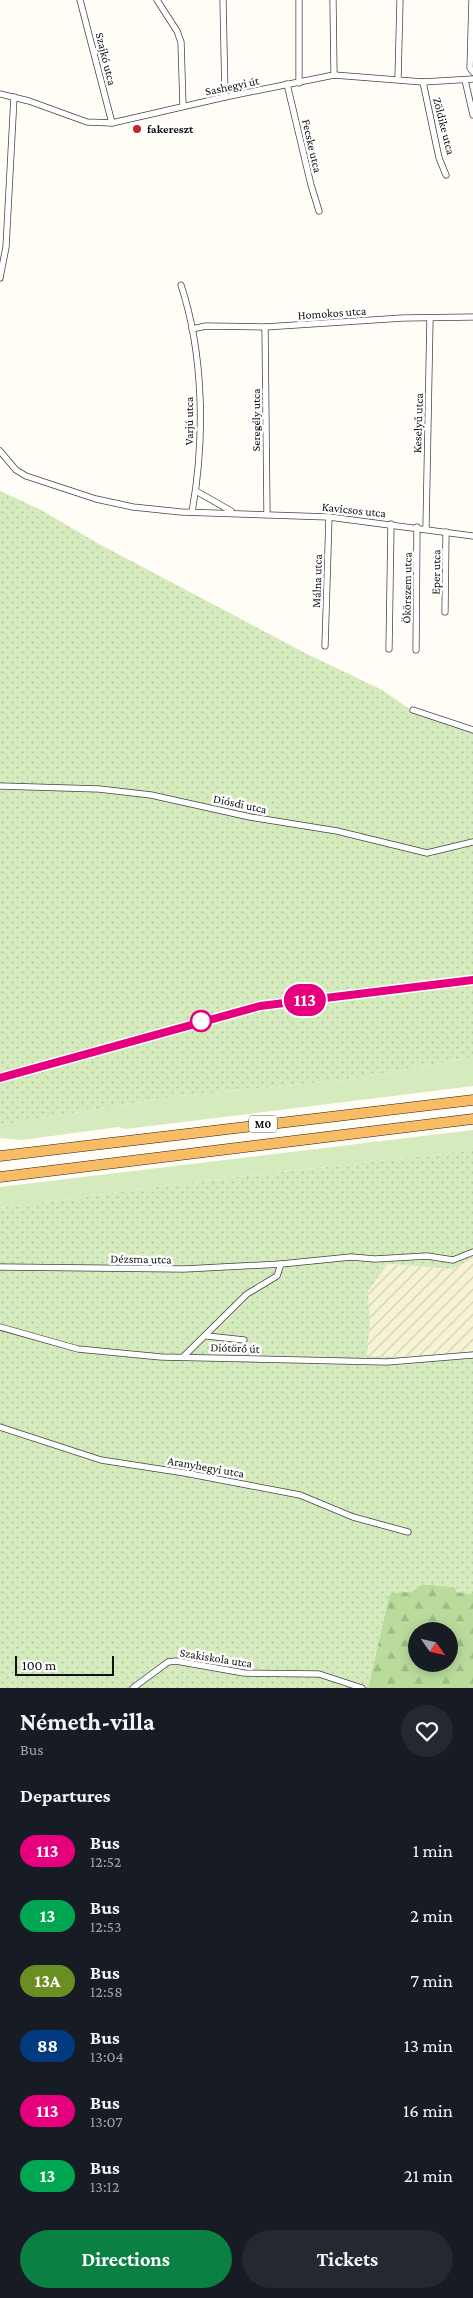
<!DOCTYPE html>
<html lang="en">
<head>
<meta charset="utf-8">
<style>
	body { margin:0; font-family:"Crimson Pro",serif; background:#242831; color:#f1f3f6; height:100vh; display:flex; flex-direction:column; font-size:19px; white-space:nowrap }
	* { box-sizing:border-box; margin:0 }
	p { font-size:16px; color:#9ea1a6 }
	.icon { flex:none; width:28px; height:28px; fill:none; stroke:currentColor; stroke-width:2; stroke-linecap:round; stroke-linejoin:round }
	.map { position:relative; height:1688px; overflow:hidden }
	.details { display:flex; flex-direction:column; background:#171b24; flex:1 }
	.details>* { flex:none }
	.badge { padding:0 10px; border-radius:16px; font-size:18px; line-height:32px }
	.needle { width:32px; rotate:124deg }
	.buttons { position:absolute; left:408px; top:1622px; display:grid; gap:10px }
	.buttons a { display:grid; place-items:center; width:50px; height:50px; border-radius:50%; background:#171b24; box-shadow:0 2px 12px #0003; font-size:25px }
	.scale { position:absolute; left:15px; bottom:12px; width:99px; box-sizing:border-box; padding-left:5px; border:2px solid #111; border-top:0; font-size:14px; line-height:18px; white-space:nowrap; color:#111; -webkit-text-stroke:4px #fff; paint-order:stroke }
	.map>.badge { position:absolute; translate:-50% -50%; box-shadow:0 0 0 2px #fff }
	h2 { padding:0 20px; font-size:19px; line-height:45px }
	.round { display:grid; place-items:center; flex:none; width:52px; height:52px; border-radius:26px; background:#242831 }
	.overview { display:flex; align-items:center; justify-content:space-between; height:85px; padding:0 20px }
	h1 { font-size:24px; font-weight:700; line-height:38px }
	.button { display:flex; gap:10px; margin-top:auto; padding:10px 20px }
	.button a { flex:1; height:58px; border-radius:30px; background:#0b8043; color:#fff; font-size:20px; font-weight:700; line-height:58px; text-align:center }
	.button a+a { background:#242831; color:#f1f3f6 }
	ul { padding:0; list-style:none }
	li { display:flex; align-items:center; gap:15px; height:65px; padding:0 20px }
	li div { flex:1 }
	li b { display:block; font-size:19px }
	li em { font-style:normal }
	li .badge { min-width:55px; font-weight:700; text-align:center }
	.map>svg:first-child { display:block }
	.farmland { fill:url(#farmland-furrows) }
	.grass { fill:#d5ebbd }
	.forest { fill:url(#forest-firs); fill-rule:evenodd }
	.park { fill:url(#park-dots) }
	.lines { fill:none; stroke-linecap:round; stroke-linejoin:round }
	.minor-casing { stroke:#444; stroke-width:7 }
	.tertiary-casing { stroke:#444; stroke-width:9 }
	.trunk-casing { stroke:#222; stroke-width:11 }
	.minor { stroke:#fff; stroke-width:5.5 }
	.tertiary { stroke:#fff; stroke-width:8 }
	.trunk { stroke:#f7bc64; stroke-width:10 }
	.line-casing { stroke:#fff; stroke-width:11 }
	.line { stroke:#e6007e; stroke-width:8 }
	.poi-dot { fill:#c4262e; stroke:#fff; stroke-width:2 }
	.stop-dot { fill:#fff; stroke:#e6007e; stroke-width:2.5 }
	.labels { text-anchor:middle; stroke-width:5; stroke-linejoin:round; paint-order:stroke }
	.shield { fill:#fff; stroke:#585858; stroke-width:1 }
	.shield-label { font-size:11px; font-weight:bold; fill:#111 }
	.street-label { font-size:12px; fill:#111; stroke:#fff }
	.poi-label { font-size:12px; font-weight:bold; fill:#111; stroke:#fff; text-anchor:start }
</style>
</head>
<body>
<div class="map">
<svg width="473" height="1688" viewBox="0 0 473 1688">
	<defs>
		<pattern id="farmland-furrows" width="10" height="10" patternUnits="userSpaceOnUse" patternTransform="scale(1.25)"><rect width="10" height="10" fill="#f6f3d4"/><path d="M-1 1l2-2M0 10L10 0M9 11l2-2" fill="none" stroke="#d2cfb5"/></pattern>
		<pattern id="forest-firs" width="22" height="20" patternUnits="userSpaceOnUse" patternTransform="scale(1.25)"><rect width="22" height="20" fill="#b9dc9c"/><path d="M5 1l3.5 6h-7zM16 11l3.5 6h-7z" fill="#9ebc85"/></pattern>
		<pattern id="park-dots" width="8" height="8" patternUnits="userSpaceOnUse" patternTransform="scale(1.25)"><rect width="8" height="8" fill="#d5ebbd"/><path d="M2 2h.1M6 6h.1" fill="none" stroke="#b6c8a1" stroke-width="1.8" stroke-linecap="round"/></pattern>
	</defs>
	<rect width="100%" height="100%" fill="#fffdf5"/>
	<polygon class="farmland" points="473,1258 473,1351 427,1358 367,1357 370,1321 368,1291 388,1264 453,1269"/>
	<g class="grass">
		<polygon points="473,1057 473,1086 126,1129 118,1127 22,1140 0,1138 0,1125 179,1096 348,1080"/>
		<polygon points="473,1130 473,1150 179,1184 0,1208 0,1187"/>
	</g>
	<path class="forest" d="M 422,1584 L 455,1587 L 457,1592 L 473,1594 L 473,1688 L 368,1688 L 389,1596 L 392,1592 L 411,1592 ZM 416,1631 L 449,1631 L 449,1664 L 416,1664 Z"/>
	<g class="park">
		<polygon points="0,491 41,510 99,544 303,652 382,690 411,710 473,730 473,1057 348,1080 179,1096 0,1125"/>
		<polygon points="473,1150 473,1258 453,1269 388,1264 368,1291 370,1321 367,1356 427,1358 473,1351 473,1594 456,1592 455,1587 422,1584 411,1592 392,1593 389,1596 368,1688 0,1688 0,1208 179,1184"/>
	</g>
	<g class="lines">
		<g class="minor-casing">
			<g id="minor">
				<polyline points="80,0 112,123"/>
				<polyline points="157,0 177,31 181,42 183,106"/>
				<polyline points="223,0 225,97"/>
				<polyline points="333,0 334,75"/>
				<polyline points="472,0 470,68 473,72"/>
				<polyline points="398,79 400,0"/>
				<polyline points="465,80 473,115"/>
				<polyline points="423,82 439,158 446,175"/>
				<polyline points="299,83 299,0"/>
				<polyline points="287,84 311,185 319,211"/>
				<polyline points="0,94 29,101 87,122 112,123 225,97 334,75 423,82 473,79"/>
				<polyline points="0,278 6,247 14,97"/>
				<path d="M 181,285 C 204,355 205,440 192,512"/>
				<polyline points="265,327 267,514"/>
				<polyline points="192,329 206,326 265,327 403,318 473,317"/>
				<polyline points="0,451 16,470 26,476 96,499 133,507 181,512 329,517 473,536"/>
				<polyline points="196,491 231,511"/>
				<polyline points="426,528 430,318"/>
				<polyline points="445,612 446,532"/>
				<polyline points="325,646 329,517"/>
				<polyline points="389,649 391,524"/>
				<polyline points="416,650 417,527"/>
				<polyline points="413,710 473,730"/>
				<polyline points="0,786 99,789 151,795 250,817 337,831 427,853 473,842"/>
				<polyline points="0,1267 184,1269 281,1264"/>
				<polyline points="0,1327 78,1349 161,1357 387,1362 473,1355"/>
				<polyline points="207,1336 244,1340"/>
				<polyline points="184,1356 247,1294 277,1276 281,1264 351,1257 375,1259 427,1256 453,1260 473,1252"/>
				<polyline points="0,1427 101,1460 185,1473 300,1495 353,1517 408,1532"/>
				<polyline points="133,1688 168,1662 176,1661 244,1673 319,1674 362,1688"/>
			</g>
		</g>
		<g class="tertiary-casing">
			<polyline id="tertiary" points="0,1078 260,1006 473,980"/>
		</g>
		<g class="trunk-casing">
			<g id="trunk">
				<polyline points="0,1156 473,1100"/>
				<polyline points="0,1177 473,1119"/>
			</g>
		</g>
		<use href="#minor" class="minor"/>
		<use href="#tertiary" class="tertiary"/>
		<use href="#trunk" class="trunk"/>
	</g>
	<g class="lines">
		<g class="line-casing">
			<polyline id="line" points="0,1078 260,1006 473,980"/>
		</g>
		<use href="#line" class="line"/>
	</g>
	<circle class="poi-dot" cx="137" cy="129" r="5"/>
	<circle class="stop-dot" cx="201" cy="1021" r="10"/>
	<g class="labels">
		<rect class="shield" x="249" y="1115.5" width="28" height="17" rx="4"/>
		<g class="shield-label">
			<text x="263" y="1128">M0</text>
		</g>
		<g class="street-label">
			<text transform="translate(106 59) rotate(76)" y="4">Szajkó utca</text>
			<text transform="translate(232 86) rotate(-12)" y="4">Sashegyi út</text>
			<text transform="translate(444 126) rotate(76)" y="4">Zöldike utca</text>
			<text transform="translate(312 146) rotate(77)" y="4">Fecske utca</text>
			<text transform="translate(332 313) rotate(-4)" y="4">Homokos utca</text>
			<text transform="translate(256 420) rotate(-90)" y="4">Seregély utca</text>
			<text transform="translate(189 421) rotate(-90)" y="4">Varjú utca</text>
			<text transform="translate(418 423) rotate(-88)" y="4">Keselyű utca</text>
			<text transform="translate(354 510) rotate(6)" y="4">Kavicsos utca</text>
			<text transform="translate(436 572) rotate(-89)" y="4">Eper utca</text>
			<text transform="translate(317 581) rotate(-88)" y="4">Málna utca</text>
			<text transform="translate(407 588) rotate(-89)" y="4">Ökörszem utca</text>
			<text transform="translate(240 804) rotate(12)" y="4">Diósdi utca</text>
			<text transform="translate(141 1259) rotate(1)" y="4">Dézsma utca</text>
			<text transform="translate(235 1348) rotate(2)" y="4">Diótörő út</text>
			<text transform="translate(206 1467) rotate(10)" y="4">Aranyhegyi utca</text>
			<text transform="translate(216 1658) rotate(9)" y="4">Szakiskola utca</text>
		</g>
		<g class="poi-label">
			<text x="147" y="133">fakereszt</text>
		</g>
	</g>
</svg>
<div class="buttons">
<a><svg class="needle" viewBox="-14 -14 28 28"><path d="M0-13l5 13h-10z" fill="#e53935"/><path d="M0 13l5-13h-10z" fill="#9ea1a6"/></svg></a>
</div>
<div class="scale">100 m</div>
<b class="badge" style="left:305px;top:1000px;background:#e6007e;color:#fff">113</b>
</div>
<section class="details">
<div class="overview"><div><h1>Németh-villa</h1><p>Bus</p></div><a class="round"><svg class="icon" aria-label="heart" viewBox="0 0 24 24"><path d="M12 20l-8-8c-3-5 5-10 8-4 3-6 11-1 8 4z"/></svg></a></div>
<h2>Departures</h2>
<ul>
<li><span class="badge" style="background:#e6007e;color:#fff">113</span><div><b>Bus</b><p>12:52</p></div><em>1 min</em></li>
<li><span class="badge" style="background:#00a651;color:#fff">13</span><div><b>Bus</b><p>12:53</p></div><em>2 min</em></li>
<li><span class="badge" style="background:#6b8e23;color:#fff">13A</span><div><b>Bus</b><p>12:58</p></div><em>7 min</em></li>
<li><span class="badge" style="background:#003b80;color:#fff">88</span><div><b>Bus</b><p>13:04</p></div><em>13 min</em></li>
<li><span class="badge" style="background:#e6007e;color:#fff">113</span><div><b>Bus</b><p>13:07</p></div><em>16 min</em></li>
<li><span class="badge" style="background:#00a651;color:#fff">13</span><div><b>Bus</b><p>13:12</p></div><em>21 min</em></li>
</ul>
<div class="button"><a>Directions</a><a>Tickets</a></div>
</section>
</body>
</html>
